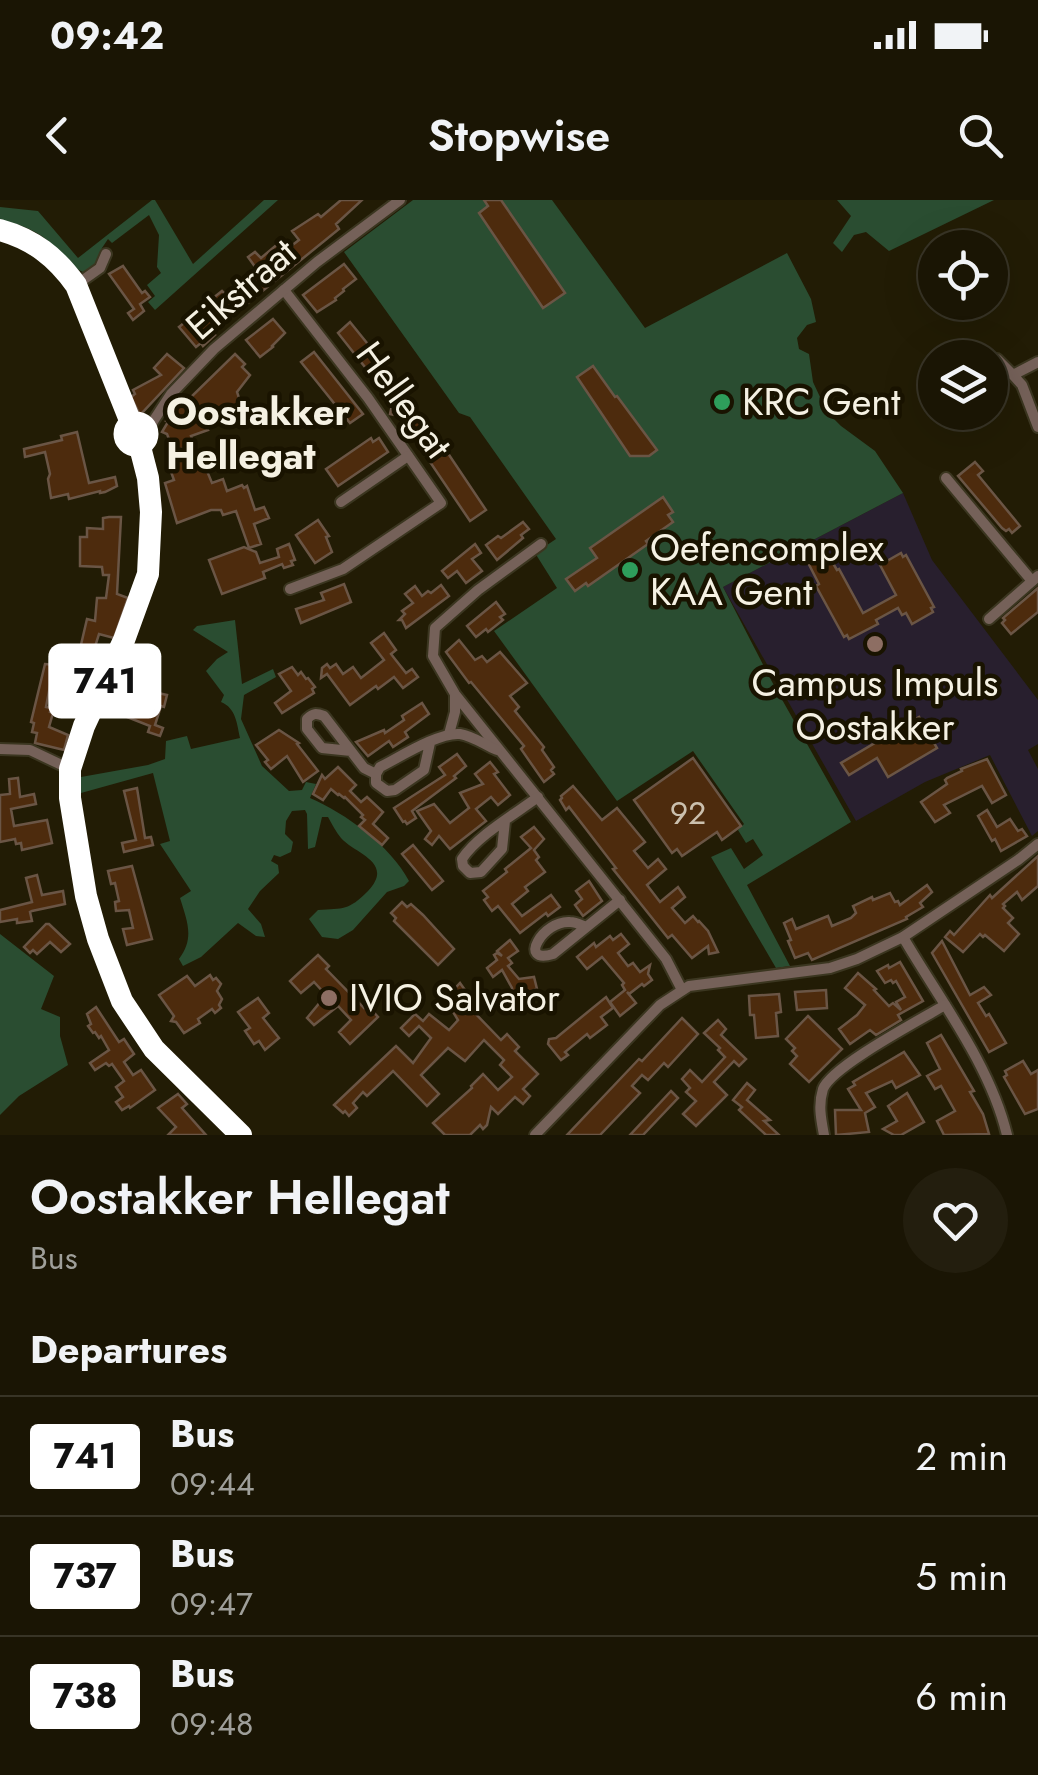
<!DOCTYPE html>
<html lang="en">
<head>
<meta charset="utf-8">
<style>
	body { margin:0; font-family:Jost,sans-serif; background:#231e0e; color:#f1f3f6; height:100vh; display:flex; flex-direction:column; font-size:38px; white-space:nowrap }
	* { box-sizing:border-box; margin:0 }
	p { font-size:32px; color:#9f9f9a }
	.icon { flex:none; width:55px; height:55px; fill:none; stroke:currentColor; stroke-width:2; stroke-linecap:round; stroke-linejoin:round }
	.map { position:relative; height:935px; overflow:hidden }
	.side { display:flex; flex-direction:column; background:#1a1504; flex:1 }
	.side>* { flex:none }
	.badge { padding:0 20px; border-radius:8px; font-size:35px; line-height:65px }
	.controls { position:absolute; left:918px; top:30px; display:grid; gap:20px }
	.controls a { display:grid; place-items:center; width:90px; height:90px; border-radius:50%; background:#1a1504; box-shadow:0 10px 40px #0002,0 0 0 2px #383426; font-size:50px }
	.map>.badge { position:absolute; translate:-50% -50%; box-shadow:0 0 0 5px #fff }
	h2 { padding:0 30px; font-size:38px; line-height:90px }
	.round { display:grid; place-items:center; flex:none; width:105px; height:105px; border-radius:52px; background:#231e0e }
	.overview { display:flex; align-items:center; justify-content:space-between; height:170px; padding:0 30px }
	h1 { font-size:48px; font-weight:600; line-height:75px }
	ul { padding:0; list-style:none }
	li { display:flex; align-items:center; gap:30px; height:120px; padding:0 30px; border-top:2px solid #383426 }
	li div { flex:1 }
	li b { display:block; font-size:38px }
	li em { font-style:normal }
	li .badge { min-width:110px; font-weight:700; text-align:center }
	.status { display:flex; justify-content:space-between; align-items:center; height:70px; padding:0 50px; background:#1a1504; direction:ltr }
	.status svg { height:28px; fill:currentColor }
	header { display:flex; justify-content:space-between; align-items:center; height:130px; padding:0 30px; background:#1a1504; font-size:45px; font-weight:600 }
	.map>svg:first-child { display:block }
	.education { fill:#281f2e }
	.green { fill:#2a4d31 }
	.building { fill:#4d2b0d; stroke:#6a5545; stroke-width:2.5 }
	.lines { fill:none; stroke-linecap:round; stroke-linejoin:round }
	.street-casing { stroke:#3b3620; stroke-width:14 }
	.street { stroke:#756159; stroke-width:10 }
	.line-casing { stroke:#fff; stroke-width:22 }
	.line { stroke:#fff; stroke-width:15 }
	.leisure-dot { fill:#2e9e5b; stroke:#191300; stroke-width:4 }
	.stop-dot { fill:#fff; stroke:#fff; stroke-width:5 }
	.education-dot { fill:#8d6e63; stroke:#191300; stroke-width:4 }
	.labels { text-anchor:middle; stroke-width:9; stroke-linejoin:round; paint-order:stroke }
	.number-label { font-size:32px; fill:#cbc0ae }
	.street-label { font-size:38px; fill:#f5f1e3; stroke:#191300 }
	.poi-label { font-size:38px; fill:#f5f1e3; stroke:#191300; text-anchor:start }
	.stop-label { font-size:38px; font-weight:bold; fill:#f5f1e3; stroke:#191300; text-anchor:start }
</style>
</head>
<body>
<div class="status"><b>09:42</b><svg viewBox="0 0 49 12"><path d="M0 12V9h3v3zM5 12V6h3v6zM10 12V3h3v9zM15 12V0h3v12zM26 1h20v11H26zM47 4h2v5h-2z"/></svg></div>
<header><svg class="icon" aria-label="back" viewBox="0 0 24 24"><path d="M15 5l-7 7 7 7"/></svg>Stopwise<svg class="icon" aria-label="search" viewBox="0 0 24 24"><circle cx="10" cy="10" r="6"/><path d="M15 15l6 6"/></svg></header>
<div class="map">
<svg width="1038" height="935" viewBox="0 0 1038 935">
	<rect width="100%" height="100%" fill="#221c05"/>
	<polygon class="education" points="903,293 932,360 1038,500 1038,544 1028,550 1038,569 1038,631 1032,636 990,555 925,582 856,621 723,387"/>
	<g class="green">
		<path d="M 152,0 L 155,0 L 193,64 L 264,0 L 278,0 L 155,110 L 148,102 L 155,96 L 147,85 L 161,73 L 157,67 L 159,35 L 149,15 L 112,43 L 108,39 L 102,48 L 97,65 L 83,72 C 71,67 66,59 58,50 C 41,32 24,25 0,20 L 0,7 L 38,11 L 78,58 Z"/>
		<polygon points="413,0 552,0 645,128 787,53 811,99 816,122 807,125 797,138 799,149 809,154 813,182 827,212 841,226 875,251 903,293 723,387 771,480 851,622 747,685 790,766 776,768 711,657 731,648 744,669 763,655 753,639 746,643 738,630 744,624 693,551 617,601 494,431 557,388 535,353 556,339 470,217 459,213 344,52"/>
		<polygon points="837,0 994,0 889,51 866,32 854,35 842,52 833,43 851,16"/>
		<path d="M 235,420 L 242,484 L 273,469 L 276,477 L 244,495 L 241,519 L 262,566 L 289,591 L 302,590 L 306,582 L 316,584 L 310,598 C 345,613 391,646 409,681 L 404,686 L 387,692 L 353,730 L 338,739 L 322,737 L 309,719 L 318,710 C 344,708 348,711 368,691 C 395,662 355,654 341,638 C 336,632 332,624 328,617 L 322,617 L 315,647 L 308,649 L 307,614 L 305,610 L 292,611 L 286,621 L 285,634 L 293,642 L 291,652 L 280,657 L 274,655 L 271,661 L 278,665 L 279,673 L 260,691 L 248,709 L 261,724 L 265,737 L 256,736 L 238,723 L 201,757 L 183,766 L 179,759 C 195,738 187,721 180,698 L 191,691 L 160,644 L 170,641 L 153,573 L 81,593 L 81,577 L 148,565 L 165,559 L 166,541 L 187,536 L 191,549 L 240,538 C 237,524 236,508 221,502 L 224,495 L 206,471 L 217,459 L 228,452 L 193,430 L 197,426 Z"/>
		<polygon points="0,734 54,776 41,809 60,817 60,836 68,865 19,896 0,915"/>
	</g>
	<g class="building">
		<polygon points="341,0 362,0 336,24 339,29 212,132 215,135 203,146 201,143 196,147 179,127 194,115 196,117 215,102 213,98 222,91 225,94 229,91 234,98 246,88 243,84 258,71 248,57 255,52 261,58 280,42 286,50 299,40 292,31 318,14 321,17"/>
		<polygon points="484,0 501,0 565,93 543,108 479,13 488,6"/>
		<polygon points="344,64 356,79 343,89 344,91 335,98 336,100 317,112 303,95"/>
		<polygon points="123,66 142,93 145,91 150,97 140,104 144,111 133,120 128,113 134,109 109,74"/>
		<polygon points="273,119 285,133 272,146 273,147 260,157 246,140"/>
		<polygon points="350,122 392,174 426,227 429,225 486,310 470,321 399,216 390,214 392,205 386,196 387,195 338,133"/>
		<polygon points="314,152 363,214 350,223 301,162"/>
		<polygon points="167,154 184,168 140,215 131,197 135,194 133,190 161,175 154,168"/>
		<polygon points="235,154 245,164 242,167 250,175 237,192 242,207 228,212 224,208 209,224 212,226 207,228 208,230 191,236 194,244 181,249 187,264 202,259 212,283 223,279 227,291 242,285 244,288 247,286 255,310 264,307 269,318 254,324 261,344 249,348 236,311 223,315 221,310 211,310 177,323 165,283 174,280 167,261 176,257 167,234 162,232 168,222 166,221 176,204 178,206 181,201 184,204"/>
		<polygon points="593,166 615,197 617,196 657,250 649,256 630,256 577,177"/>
		<polygon points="77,232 89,283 115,277 117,286 105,292 100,293 100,291 69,299 68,294 51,298 48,279 50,274 45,252 25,257 24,249 62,240 61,236"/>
		<polygon points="371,238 373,242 379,238 388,252 338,286 326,269"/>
		<polygon points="975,262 983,271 978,275 1020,326 1012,333 1009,329 1006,331 1002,328 958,276"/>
		<polygon points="663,297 673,312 668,315 673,322 646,341 648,344 588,386 586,383 575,391 566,379 597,358 590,348"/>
		<polygon points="109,317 121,317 117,394 128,398 114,438 99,434 93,453 104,458 88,492 70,484 85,450 80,449 87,419 95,421 97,398 106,398 109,375 103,375 102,367 80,366 80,337 87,337 87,328 103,329 103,318"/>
		<polygon points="318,320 329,336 326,337 332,352 315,363 296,335"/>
		<polygon points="523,322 529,329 521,335 523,338 497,360 486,345 498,336 501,338"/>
		<polygon points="289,344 295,360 291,361 293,365 284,368 282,364 263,372 265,378 222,394 209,360 244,347 256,352 260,363 279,357 277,349"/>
		<polygon points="475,344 481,353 472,359 482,371 466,383 457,371 448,378 442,371"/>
		<polygon points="813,344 820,357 827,353 837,370 839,369 863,413 896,395 880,365 901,353 903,357 906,355 934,407 931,408 933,412 912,424 906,413 902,415 898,408 876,420 878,424 849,439 847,435 844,437 816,386 819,384 803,353 806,351 804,348"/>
		<polygon points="344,384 351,402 301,423 296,409 324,400 321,393"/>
		<polygon points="441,385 449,396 406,428 402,420 399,420 405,414 402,411 413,403 405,394 415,386 422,396 428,391 431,393"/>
		<polygon points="1038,388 1038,412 1011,434 1002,423 1005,420 1003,418"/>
		<polygon points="496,402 505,414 500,417 503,420 488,432 486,429 476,437 467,426"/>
		<polygon points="384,433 396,450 391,454 406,473 412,469 418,477 403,488 394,477 378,489 376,486 350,505 327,474 321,478 322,468 327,464 330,468 336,464 343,474 353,467 361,478 384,460 371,443"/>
		<polygon points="459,440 475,460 482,456 487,462 500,452 527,483 510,496 519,507 515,511 544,547 542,550 554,567 551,570 554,574 544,582 521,549 524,546 471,482 469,483 446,452"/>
		<polygon points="45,464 54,465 46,507 51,508 50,512 53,513 49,527 68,535 64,550 35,543 37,533 32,532 34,523 31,522"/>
		<polygon points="292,467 298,475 301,472 306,479 308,478 315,487 312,489 314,493 282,513 275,503 291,491 279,474"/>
		<polygon points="149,491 167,495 164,507 161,506 155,525 163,528 160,536 148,532 150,526 127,517 132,503 145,508"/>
		<polygon points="422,503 429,514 405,532 408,537 393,547 389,541 368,556 356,542 384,530 385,533 404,520 402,516"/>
		<polygon points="919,517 937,548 888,577 877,558 849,575 841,563"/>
		<polygon points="279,530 299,543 297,544 318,571 303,582 287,556 271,569 265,562 268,560 256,545"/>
		<polygon points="457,554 466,566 454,576 456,578 412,611 416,618 407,624 405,621 403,622 394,608 445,575 439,567"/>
		<polygon points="693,558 741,626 722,640 717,632 682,656 677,649 672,653 634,600"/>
		<polygon points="987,559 1006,595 992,603 982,586 944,605 950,613 935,622 921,602 947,584 945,580 947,578 962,571 961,569"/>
		<polygon points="490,562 498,572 494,574 510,595 498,605 491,597 476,609 486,621 450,649 439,636 432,645 425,639 431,631 417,611 434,604 450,623 469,608 460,593 483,584 475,574"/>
		<polygon points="338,567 356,585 350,591 361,602 367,597 383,612 373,624 388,638 382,645 359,626 365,620 361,617 363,615 345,597 344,598 339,594 338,595 331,589 323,600 313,594 322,575 325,579"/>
		<polygon points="18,578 20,597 34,594 36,604 11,609 14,626 47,620 52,643 22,650 21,643 16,644 15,639 0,642 0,595 10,594 9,579"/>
		<polygon points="573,586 602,620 617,608 645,642 634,651 648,668 658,659 666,669 647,685 660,702 678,687 685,697 672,708 685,723 693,716 698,722 699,721 708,731 718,752 709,754 708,746 692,758 672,735 668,738 613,669 616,668 569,607 566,610 560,600 562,598 561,596"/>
		<polygon points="137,588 145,638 151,637 153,645 124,652 122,643 136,640 124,591"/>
		<polygon points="987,610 997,627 1010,619 1018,631 1022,629 1027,636 1001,651 995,639 992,641 978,616"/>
		<polygon points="534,627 544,639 534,650 539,657 536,660 545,672 525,687 528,691 512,704 522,716 551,695 560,707 548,716 546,713 520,733 498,706 492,711 484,700 488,697 483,691 507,672 505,669 531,648 521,637"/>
		<polygon points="413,645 443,681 432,690 402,654"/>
		<polygon points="1038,656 1038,686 1022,700 1017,692 1003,704 1005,706 1003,708 1013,718 1008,723 1019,734 1004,751 985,735 983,737 980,734 963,752 945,737 950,731 954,735 990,695 992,698"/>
		<polygon points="132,666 152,739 127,745 123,729 133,728 129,710 116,711 115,702 119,701 115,683 111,684 108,671"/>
		<polygon points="37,675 42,695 63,691 65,704 32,711 30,712 32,721 17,723 17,719 0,722 0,710 32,702 26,678"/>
		<polygon points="589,681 602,701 583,716 575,705 582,699 576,691"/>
		<polygon points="927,685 932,692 920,703 923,707 906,717 907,719 812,760 808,753 795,758 788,741 791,740 784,723 792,719 796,729 828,716 832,726 851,718 856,713 853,706 872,697 873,700 890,693 895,702 898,701 900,705"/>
		<polygon points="402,702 407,707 411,704 423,715 454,749 438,765 394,721 396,718 391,713"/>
		<polygon points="46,724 49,724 70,744 61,752 50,742 37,754 33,750 30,753 24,747"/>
		<polygon points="621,734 629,744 618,753 628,766 633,763 640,772 650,765 648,774 652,780 644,786 642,784 629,794 627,792 636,803 620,816 610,802 625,790 622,785 624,783 602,757 587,769 577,757 594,743 596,747 610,736 613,740"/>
		<polygon points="510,740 518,751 508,758 512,763 508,766 519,779 534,777 537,789 532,791 534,797 514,802 512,788 502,770 493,777 487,768 497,760 494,755 497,753 502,756 497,751"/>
		<polygon points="942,741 970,795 984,787 991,795 978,803 986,816 989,814 1006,843 989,852 932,753"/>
		<polygon points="318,755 329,766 326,769 364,808 367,805 378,817 350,844 339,832 351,820 338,806 314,825 307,818 326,795 314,782 301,793 290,781"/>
		<polygon points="900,762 923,801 898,815 901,820 876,835 870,830 850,844 839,829 857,815 865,805 845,788 858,773 876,789 874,790 889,806 893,803 901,810 896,802 905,797 896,781 893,783 891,780 885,783 877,771 888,765 889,768"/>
		<polygon points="210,775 213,780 216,778 221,784 217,791 222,799 219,805 221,808 215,813 212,809 198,819 200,823 184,833 176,822 171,821 174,816 159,795 187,776 195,786"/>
		<polygon points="460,783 475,804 470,808 501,840 507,834 519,847 515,851 538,874 523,889 530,896 523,904 515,897 498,914 491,907 487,925 483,929 480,925 470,935 445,935 433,923 472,888 471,886 483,874 498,890 512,877 500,865 504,860 484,840 465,861 448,848 421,875 439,894 427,906 393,871 367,896 363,892 353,903 357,908 349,916 345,911 343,913 334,905 396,846 413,863 431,838 419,826 409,836 401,828 415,814 423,821 429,814 449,830 458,820 445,799"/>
		<polygon points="826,790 827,808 797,810 795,792"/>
		<polygon points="779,794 781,812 776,813 778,836 756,838 754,815 750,815 749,796"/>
		<polygon points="606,797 613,808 601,817 607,825 590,838 587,834 565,852 568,855 561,860 548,844 549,839 556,838"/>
		<polygon points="258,798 269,813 263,818 279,838 265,850 259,841 254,844 245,831 250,828 238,812"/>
		<polygon points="96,807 119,842 124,839 134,854 124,862 133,875 141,870 155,890 130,908 129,906 122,910 116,902 123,897 116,887 124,881 112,864 109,866 106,863 95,870 90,863 109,850 101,836 99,838 95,832 93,833 88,826 91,824 87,814"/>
		<polygon points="808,816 842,849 809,882 790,864 797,856 792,851 795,848 786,839"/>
		<polygon points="682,818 698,834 668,867 664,863 648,880 642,875 632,886 640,893 600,935 567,935 639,859 642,861"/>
		<polygon points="718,820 726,829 721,835 746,859 739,866 734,861 714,882 727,895 696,926 683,914 696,901 686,892 690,888 682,879 690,870 702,882 725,857 718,850 720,848 704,833"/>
		<polygon points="941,835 974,891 970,892 983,914 989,934 944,935 937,921 955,911 941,886 935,889 927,876 940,869 927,843"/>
		<polygon points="904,852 920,875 896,888 892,881 866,893 875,907 865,913 869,932 836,935 835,910 861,910 848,889 855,885 853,882"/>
		<polygon points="1023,861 1031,874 1038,870 1038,909 1025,914 1004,877 1007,875 1005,871"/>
		<polygon points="747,883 755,890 747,900 770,920 764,921 779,935 766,935 739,910 742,907 733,900"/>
		<polygon points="671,891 678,898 643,935 630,935"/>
		<polygon points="907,893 924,922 901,935 894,935 883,929 897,921 888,906"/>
		<polygon points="178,894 187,904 182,908 206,935 168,935 176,927 158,908"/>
	</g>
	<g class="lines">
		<g class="street-casing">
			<g id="street">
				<path d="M 0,30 C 33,39 56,57 76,85 L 139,243 L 148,278 L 151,312 L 149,374 L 124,440 L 84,526 L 70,569 L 70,598 L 85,696 L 98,739 L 122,801 L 154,849 L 241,935"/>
				<polyline points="76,85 100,68 106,54"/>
				<polyline points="284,90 368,198 441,303 343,369 290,389"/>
				<polyline points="997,159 1013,175"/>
				<polyline points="1038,162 1013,175 1022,185 1038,227"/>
				<polyline points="139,243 171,194 214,149 317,62 400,0"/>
				<polyline points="946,278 1032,381"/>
				<polyline points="341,302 408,256"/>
				<polyline points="541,344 478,390 435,428 433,456 455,494 666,759 682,790"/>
				<polyline points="989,419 1038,376"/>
				<polyline points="449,534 455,512 455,495"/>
				<path d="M 430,543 L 424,570 L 395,590 L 387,591 L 376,583 L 376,574 L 380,567 C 400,557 439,532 460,534 C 473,536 485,545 497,550"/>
				<polyline points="0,549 30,550 70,569"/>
				<path d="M 351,551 L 322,548 L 307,529 L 307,519 C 313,513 316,513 324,516 L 364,568 L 376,574"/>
				<path d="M 505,621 L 502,649 L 481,672 L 470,673 L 463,666 L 462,659 C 477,636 515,614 538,597"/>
				<path d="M 586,727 C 581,725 576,722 570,722 C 543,720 517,765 553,754 L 620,700"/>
				<path d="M 903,737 C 939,799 990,864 1007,935"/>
				<polyline points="535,935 660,805 689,786 830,768 857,759 903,737 1018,660 1038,644"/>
				<path d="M 824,935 C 821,919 818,905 823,889 C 832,866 920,820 945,805"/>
			</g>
		</g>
		<use href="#street" class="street"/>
	</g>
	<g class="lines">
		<g class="line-casing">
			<path id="line" d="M 0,30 C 33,39 56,57 76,85 L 139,243 L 148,278 L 151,312 L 148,374 L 124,440 L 84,526 L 70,569 L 70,598 L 86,696 L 98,739 L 122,801 L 154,849 L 241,935"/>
		</g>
		<use href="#line" class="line"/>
	</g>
	<g class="leisure-dot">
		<circle cx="722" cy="202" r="10"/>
		<circle cx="630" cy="370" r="10"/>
	</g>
	<circle class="stop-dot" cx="136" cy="234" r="20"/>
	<g class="education-dot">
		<circle cx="875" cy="444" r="10"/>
		<circle cx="329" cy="798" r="10"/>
	</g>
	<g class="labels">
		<g class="number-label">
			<text x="688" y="624">92</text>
		</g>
		<g class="street-label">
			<text transform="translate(241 89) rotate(-41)" y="13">Eikstraat</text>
			<text transform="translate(404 200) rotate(54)" y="13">Hellegat</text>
		</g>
		<g class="poi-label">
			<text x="742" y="215">KRC Gent</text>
			<text x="650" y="361">Oefencomplex<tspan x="650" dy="44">KAA Gent</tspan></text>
			<text x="875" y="496" text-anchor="middle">Campus Impuls<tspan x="875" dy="44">Oostakker</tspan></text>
			<text x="349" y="811">IVIO Salvator</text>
		</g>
		<g class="stop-label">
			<text x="166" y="225">Oostakker<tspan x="166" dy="44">Hellegat</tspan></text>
		</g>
	</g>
</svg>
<div class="controls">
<a><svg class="icon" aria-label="locate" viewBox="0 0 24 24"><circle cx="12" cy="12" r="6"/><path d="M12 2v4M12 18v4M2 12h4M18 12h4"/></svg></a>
<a><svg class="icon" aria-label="layers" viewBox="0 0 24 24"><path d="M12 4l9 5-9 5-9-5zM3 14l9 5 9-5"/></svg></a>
</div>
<b class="badge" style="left:105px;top:481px;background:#fff;color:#111">741</b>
</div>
<section class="side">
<div class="overview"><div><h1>Oostakker Hellegat</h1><p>Bus</p></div><a class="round"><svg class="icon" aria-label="heart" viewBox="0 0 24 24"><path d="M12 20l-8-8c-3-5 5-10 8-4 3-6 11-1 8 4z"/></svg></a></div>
<h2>Departures</h2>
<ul>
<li><span class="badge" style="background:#fff;color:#111">741</span><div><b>Bus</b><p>09:44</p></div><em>2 min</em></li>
<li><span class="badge" style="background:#fff;color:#111">737</span><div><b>Bus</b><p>09:47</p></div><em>5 min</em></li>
<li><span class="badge" style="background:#fff;color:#111">738</span><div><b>Bus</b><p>09:48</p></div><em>6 min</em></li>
</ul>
</section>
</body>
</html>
